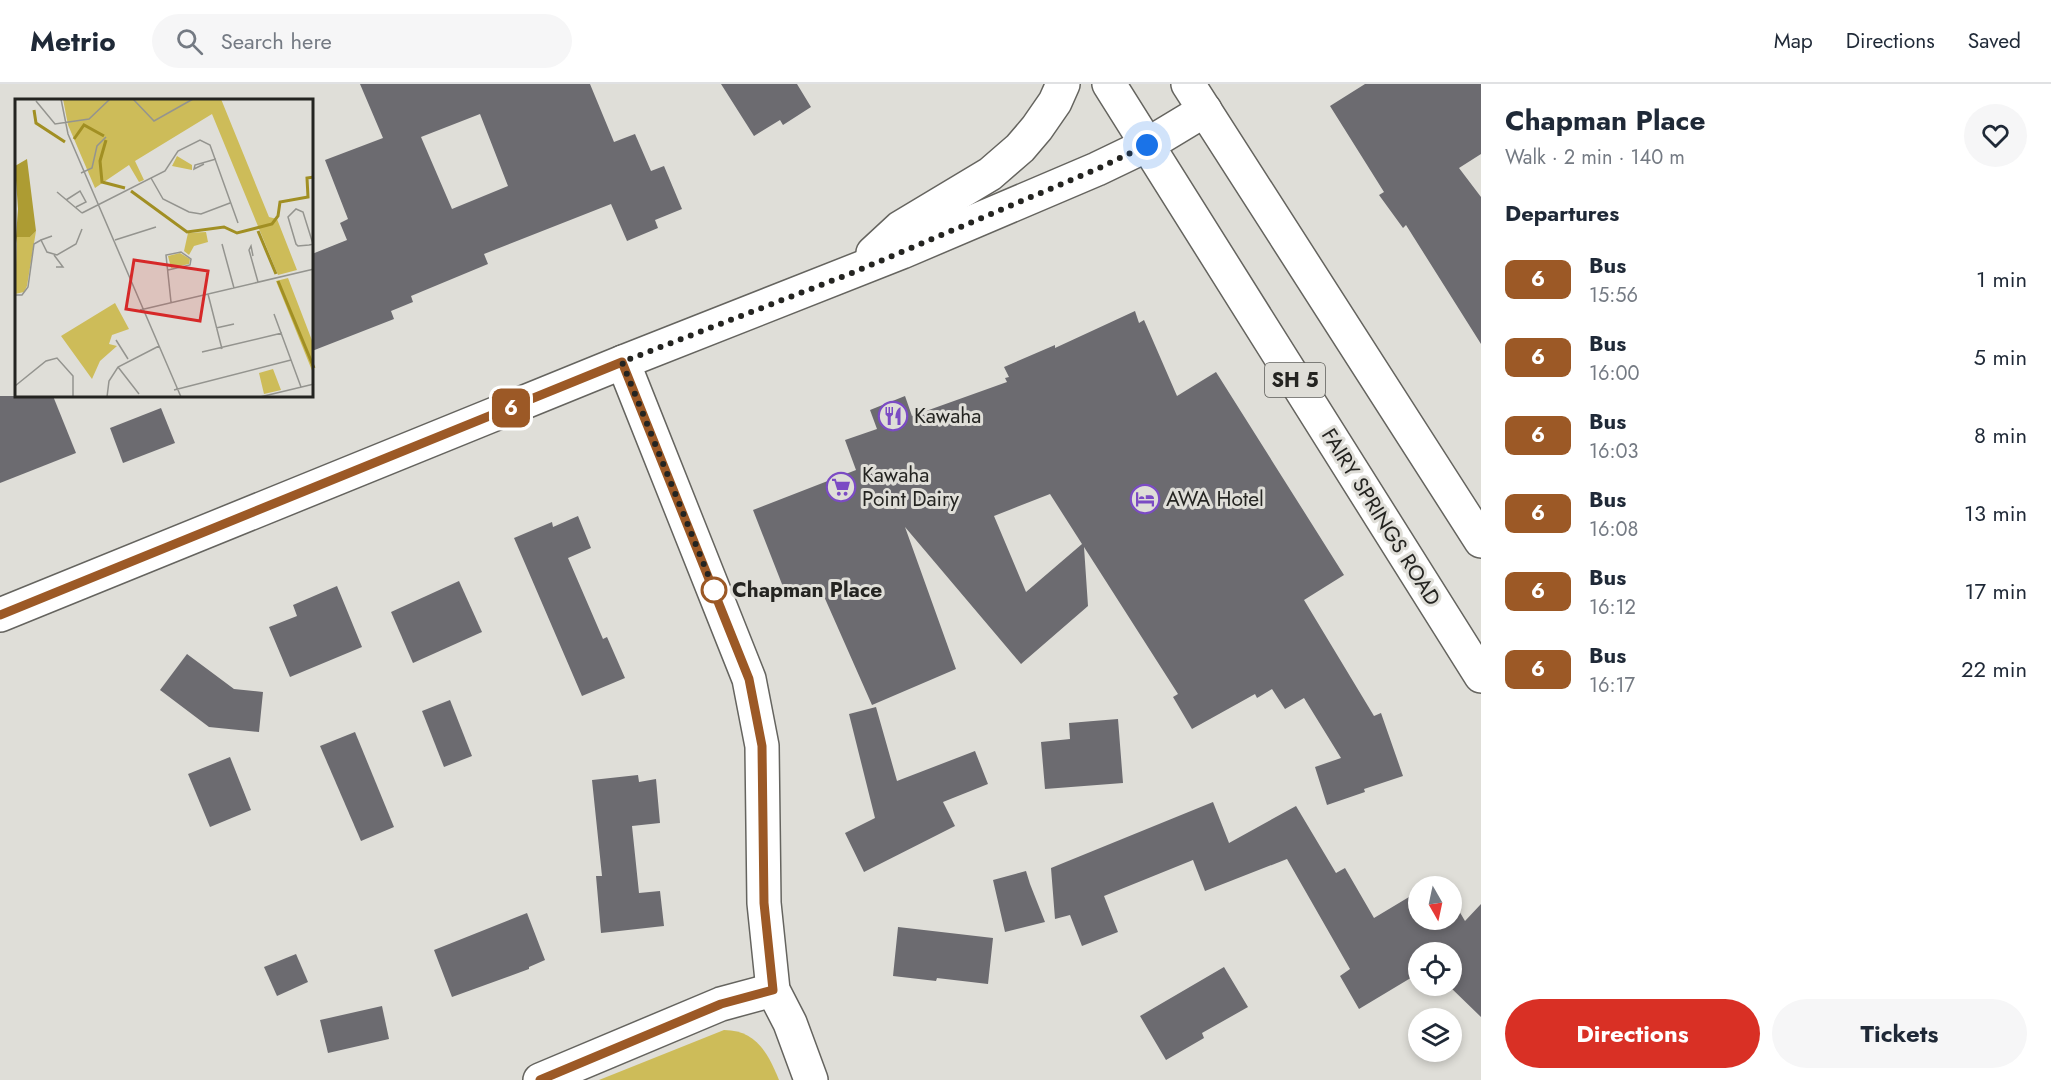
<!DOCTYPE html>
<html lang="en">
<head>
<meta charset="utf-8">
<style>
	body { margin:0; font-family:Jost,sans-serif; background:#f6f6f7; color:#1f2937; height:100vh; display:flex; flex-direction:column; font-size:22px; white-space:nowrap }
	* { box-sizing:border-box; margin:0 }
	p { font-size:20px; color:#747a83 }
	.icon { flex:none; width:33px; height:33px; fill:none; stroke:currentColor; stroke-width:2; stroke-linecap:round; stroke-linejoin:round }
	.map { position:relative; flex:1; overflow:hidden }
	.side { display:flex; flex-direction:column; background:#fff; width:570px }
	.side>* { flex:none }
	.badge { padding:0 12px; border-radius:9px; font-size:21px; line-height:39px }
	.needle { width:39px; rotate:171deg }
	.controls { position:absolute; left:1408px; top:792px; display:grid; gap:12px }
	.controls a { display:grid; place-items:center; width:54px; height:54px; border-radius:50%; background:#fff; box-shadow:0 3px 9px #0003; font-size:30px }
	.you { position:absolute; width:30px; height:30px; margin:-15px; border:4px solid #fff; border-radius:50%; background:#1a73e8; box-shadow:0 0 0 9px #1a73e833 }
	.map>.badge { position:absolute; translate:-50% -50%; box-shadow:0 0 0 3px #fff }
	h2 { padding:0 24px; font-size:22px; line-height:54px }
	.round { display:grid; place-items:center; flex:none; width:63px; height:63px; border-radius:32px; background:#f6f6f7 }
	.overview { display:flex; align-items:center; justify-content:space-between; height:102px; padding:0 24px }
	h1 { font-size:28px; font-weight:700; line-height:45px }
	.cta { display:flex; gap:12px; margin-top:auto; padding:12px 24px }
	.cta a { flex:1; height:69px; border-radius:36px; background:#d93025; color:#fff; font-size:24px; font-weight:700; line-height:69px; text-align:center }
	.cta a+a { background:#f6f6f7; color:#1f2937 }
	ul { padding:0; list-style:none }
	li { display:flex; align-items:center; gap:18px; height:78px; padding:0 24px }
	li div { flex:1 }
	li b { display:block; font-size:22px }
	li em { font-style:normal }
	li .badge { min-width:66px; font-weight:700; text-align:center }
	header { display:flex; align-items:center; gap:36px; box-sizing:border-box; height:84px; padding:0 30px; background:#fff; border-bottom:2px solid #e0e1e3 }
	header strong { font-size:28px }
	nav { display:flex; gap:33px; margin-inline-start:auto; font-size:21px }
	.search { width:420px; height:54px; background:#f6f6f7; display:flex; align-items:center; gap:15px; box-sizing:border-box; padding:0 21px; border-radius:33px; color:#747a83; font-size:22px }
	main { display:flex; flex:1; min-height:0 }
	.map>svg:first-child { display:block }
	.park { fill:#cdbc59 }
	.building { fill:#6c6b70; fill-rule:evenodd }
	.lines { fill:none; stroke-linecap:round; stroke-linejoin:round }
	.street-casing { stroke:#65645f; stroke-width:36 }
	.highway-casing { stroke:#65645f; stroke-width:36 }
	.street { stroke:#fff; stroke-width:33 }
	.highway { stroke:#fff; stroke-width:33 }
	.line-casing { stroke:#fff; stroke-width:14 }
	.line { stroke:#9c5926; stroke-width:9 }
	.walk { stroke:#242421; stroke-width:6; stroke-dasharray:0 10.8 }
	.stop-dot { fill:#fff; stroke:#9c5926; stroke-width:3 }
	.labels { text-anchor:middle; stroke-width:6; stroke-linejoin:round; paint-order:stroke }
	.shield { fill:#dfded8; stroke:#5c5c58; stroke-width:1.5 }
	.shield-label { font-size:20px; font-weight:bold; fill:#242421 }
	.poi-label { font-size:21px; fill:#242421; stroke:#dfded8; text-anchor:start }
	.street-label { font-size:21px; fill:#242421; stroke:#dfded8 }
	.stop-label { font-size:21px; font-weight:bold; fill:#242421; stroke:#dfded8; text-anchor:start }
	.inset-river { fill:none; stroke:#a18f23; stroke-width:3 }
	.inset-road { fill:none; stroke:#94948f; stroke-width:1.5 }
	.view { fill:#d62828; fill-opacity:0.15; stroke:#d62828; stroke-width:3 }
	.inset-edge { fill:none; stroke:#242421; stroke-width:3 }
</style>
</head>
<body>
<header>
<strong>Metrio</strong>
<div class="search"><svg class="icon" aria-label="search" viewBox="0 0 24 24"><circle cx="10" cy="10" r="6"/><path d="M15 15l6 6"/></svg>Search here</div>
<nav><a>Map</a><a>Directions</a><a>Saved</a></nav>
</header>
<main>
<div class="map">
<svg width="1481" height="996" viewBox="0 0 1481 996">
	<rect width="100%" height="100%" fill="#dfded8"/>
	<path class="park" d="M 724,946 C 756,946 768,969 779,996 L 599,996 Z"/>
	<g class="building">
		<path d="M 360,0 L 590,0 L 614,58 L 635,50 L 651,87 L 664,82 L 682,125 L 655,136 L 658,144 L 627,157 L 611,120 L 484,170 L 488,180 L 411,212 L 413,218 L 391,227 L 394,235 L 312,267 L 312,170 L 347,156 L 340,139 L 348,135 L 325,76 L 383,54 ZM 480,30 L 508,102 L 452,125 L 421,53 Z"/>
		<polygon points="721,0 797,0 811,23 783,41 780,36 754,52"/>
		<polygon points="1365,0 1481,0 1481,70 1459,84 1481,113 1481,260 1406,141 1403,144 1379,111 1384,108 1330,22"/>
		<path d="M 1135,227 L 1139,239 L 1144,236 L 1177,312 L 1216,288 L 1344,491 L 1304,516 L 1374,632 L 1381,629 L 1403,692 L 1364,705 L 1365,708 L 1327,721 L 1315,683 L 1341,674 L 1304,614 L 1285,625 L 1272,605 L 1257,614 L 1255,610 L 1192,645 L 1173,613 L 1178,610 L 1084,463 L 1088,522 L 1021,580 L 905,443 L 956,585 L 872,621 L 819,501 L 787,513 L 753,426 L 856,386 L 845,356 L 877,345 L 870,326 L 905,312 L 912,332 L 1007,298 L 1005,294 L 1009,293 L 1004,283 L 1055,261 L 1055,264 ZM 1050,410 L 1082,460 L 1026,508 L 994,432 Z"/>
		<polygon points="0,312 53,312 76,369 0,399"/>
		<polygon points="161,324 175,359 123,379 110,344"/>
		<polygon points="578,432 591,464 568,474 603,555 607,553 625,594 582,612 514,454 552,438 553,443"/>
		<polygon points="459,497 482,548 413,579 391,528"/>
		<polygon points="337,502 362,563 290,593 269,543 297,532 293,521"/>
		<polygon points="187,570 234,605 263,608 259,648 209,643 160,606"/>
		<polygon points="450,616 472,672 444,683 422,627"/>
		<polygon points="876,623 897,697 975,667 988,700 943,718 955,742 864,788 845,749 875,734 849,630"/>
		<polygon points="1118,635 1123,699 1045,705 1041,658 1070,655 1069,639"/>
		<polygon points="355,648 394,743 361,757 320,662"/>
		<polygon points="230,673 251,726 210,743 188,690"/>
		<polygon points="638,691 639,698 656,695 660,739 632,742 639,809 660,807 664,842 601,849 596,792 602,792 592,696"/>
		<polygon points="1213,718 1229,759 1296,722 1336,789 1345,784 1374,834 1419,807 1419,836 1452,836 1452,815 1465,837 1481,820 1481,933 1449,902 1452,902 1452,868 1419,868 1419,889 1359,925 1340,892 1350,885 1287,775 1205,807 1193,776 1104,812 1118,848 1082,862 1070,831 1055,835 1051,784"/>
		<polygon points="1026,787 1030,800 1045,838 1005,848 993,796"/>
		<polygon points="527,829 545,876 529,883 529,885 452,913 434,866"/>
		<polygon points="898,843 993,854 988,900 937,894 936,897 893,892"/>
		<polygon points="296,870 308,898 277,912 264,883"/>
		<polygon points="1224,883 1248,923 1202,949 1204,954 1166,976 1140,932"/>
		<polygon points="382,922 389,955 328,969 320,936"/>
	</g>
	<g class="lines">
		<g class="street-casing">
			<g id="street">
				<polyline points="873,169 900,144 990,90 1020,64 1037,44 1055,18 1063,0"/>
				<polyline points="623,278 749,595 762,662 764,819 773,906 790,939 811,996"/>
				<polyline points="0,531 623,278 902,168 1097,85 1147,61 1205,26"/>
				<polyline points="540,996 721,920 773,906"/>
			</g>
		</g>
		<g class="highway-casing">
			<g id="highway">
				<polyline points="1109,0 1481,592"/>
				<polyline points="1188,0 1481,457"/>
			</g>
		</g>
		<use href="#street" class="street"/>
		<use href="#highway" class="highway"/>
	</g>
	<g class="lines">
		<g class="line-casing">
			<polyline id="line" points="0,531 622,278 749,595 762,662 764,819 773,906 721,920 540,996"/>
		</g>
		<use href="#line" class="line"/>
		<polyline class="walk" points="714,506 715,508 622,278 852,189 1097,85 1147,61"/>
	</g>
	<defs>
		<g id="restaurant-ring" transform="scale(1.5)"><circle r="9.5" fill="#dfded8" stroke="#7b4bc4" stroke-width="1.5"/><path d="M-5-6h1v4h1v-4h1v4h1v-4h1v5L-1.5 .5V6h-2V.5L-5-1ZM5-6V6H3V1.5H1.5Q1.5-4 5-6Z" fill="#7b4bc4"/></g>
		<g id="supermarket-ring" transform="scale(1.5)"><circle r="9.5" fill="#dfded8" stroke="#7b4bc4" stroke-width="1.5"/><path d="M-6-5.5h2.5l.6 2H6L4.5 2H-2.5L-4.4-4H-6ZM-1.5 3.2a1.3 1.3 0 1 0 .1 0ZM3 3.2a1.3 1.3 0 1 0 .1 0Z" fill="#7b4bc4"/></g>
		<g id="hotel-ring" transform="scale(1.5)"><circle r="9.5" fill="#dfded8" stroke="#7b4bc4" stroke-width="1.5"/><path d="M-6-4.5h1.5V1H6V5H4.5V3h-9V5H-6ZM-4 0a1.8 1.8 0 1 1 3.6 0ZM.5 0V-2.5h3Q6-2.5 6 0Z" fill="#7b4bc4"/></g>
	</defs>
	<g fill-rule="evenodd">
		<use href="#restaurant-ring" x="893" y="332"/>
		<use href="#supermarket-ring" x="841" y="403"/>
		<use href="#hotel-ring" x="1145" y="415"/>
	</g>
	<circle class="stop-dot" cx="714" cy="506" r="12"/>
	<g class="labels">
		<rect class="shield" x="1265" y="279" width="60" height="34" rx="4.5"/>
		<g class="shield-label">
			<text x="1295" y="303">SH 5</text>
		</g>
		<g class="poi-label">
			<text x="914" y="339">Kawaha</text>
			<text x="862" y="398">Kawaha<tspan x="862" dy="24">Point Dairy</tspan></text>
			<text x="1166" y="422">AWA Hotel</text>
		</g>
		<g class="street-label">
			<text transform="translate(1381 433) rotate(58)" y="7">FAIRY SPRINGS ROAD</text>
		</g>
		<g class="stop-label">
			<text x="732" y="513">Chapman Place</text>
		</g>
	</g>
	<g transform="translate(15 15)">
		<rect width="298" height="298" fill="#dfded8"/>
		<path d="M 48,0 L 206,0 L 254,118 L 262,120 L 282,171 L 263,176 L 197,15 L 120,62 L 129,81 L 124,83 L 114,66 L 80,89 L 53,26 ZM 21,132 L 12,187 L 9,193 L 0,195 L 2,138 L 15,138 ZM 273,179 L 298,244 L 298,274 L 261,182 Z" fill="#cdbc59"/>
		<path d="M 12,60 L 21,132 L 15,138 L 2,138 L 0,151 L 3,110 L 0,67 Z" fill="#ad9c33"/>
		<path d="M 162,57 L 177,66 L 177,71 L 157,67 ZM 191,133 L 193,143 L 179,147 L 174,156 L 169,152 L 173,134 ZM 165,154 L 175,160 L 174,165 L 156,169 L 153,157 ZM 100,204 L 114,230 L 97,236 L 94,245 L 102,247 L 85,262 L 77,280 L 46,237 ZM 258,270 L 266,291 L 249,295 L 244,274 Z" fill="#cdbc59"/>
		<path class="inset-river" d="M 19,11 L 21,24 L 50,43M 59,40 L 69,26 L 89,37M 91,41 L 85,62 L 87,83 L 110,89M 116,92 L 172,133 L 209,128 L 222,134 L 257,125 L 263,117 L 265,103 L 293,98 L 292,79 L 299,78M 243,132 L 261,175M 263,182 L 299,269"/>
		<path class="inset-road" d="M 46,0 L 53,35 L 166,298M 118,0 L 139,22 L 178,0M 21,2 L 40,25 L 74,20 L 95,0M 189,65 L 179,70 L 180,66 L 201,60M 66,74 L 77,69 L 82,47 L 91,38M 136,79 L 148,100 L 174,113 L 186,115 L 215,104M 42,93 L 67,114M 51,101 L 65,92 L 71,103 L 61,108M 67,114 L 150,72 L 163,52 L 185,41 L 195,46 L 223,124M 37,137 L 26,141 L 32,153 L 42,156 L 61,145 L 67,130M 100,141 L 141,128M 207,145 L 219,189M 298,145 L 288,113 L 281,110 L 273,118 L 281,145 L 283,147 L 294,146 L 299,145M 39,156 L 48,168 L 41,168M 238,157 L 236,147 L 234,151 L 243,183M 153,171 L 175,166 L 176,160 L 166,153 L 151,156 L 156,203M 193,195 L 207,250M 0,196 L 7,196 L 13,188 L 19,145 L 26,141M 125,211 L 299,170M 259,215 L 286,288M 201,229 L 219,225M 101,241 L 113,260M 187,253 L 267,234M 103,268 L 124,295M 0,287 L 31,262 L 42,259 L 58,277 L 58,298M 159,291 L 276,261M 92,298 L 94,282 L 103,268 L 144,247M 245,298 L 299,285"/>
		<path class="view" d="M 119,161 L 193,172 L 185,222 L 111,210 Z"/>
		<rect width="298" height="298" class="inset-edge"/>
	</g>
</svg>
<div class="controls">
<a><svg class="needle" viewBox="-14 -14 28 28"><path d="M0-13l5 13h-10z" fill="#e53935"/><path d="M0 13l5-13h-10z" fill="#747a83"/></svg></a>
<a><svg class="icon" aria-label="locate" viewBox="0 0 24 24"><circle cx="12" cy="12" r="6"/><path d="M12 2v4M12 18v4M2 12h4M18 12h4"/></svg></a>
<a><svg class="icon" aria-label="layers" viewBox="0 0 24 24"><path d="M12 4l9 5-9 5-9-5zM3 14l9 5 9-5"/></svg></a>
</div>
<div class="you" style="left:1147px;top:61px"></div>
<b class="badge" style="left:511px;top:324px;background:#9c5926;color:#fff">6</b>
</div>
<section class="side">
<div class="overview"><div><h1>Chapman Place</h1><p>Walk · 2 min · 140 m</p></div><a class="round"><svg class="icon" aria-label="heart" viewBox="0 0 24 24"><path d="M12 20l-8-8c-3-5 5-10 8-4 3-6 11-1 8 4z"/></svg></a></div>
<h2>Departures</h2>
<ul>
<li><span class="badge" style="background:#9c5926;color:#fff">6</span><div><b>Bus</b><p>15:56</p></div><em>1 min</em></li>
<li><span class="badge" style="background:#9c5926;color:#fff">6</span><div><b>Bus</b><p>16:00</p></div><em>5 min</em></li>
<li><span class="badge" style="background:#9c5926;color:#fff">6</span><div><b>Bus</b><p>16:03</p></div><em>8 min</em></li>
<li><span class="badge" style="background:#9c5926;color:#fff">6</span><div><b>Bus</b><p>16:08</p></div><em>13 min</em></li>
<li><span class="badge" style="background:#9c5926;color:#fff">6</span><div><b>Bus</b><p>16:12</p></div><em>17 min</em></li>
<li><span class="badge" style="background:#9c5926;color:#fff">6</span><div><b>Bus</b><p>16:17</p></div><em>22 min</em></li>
</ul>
<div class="cta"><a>Directions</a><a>Tickets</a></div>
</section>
</main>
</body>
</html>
